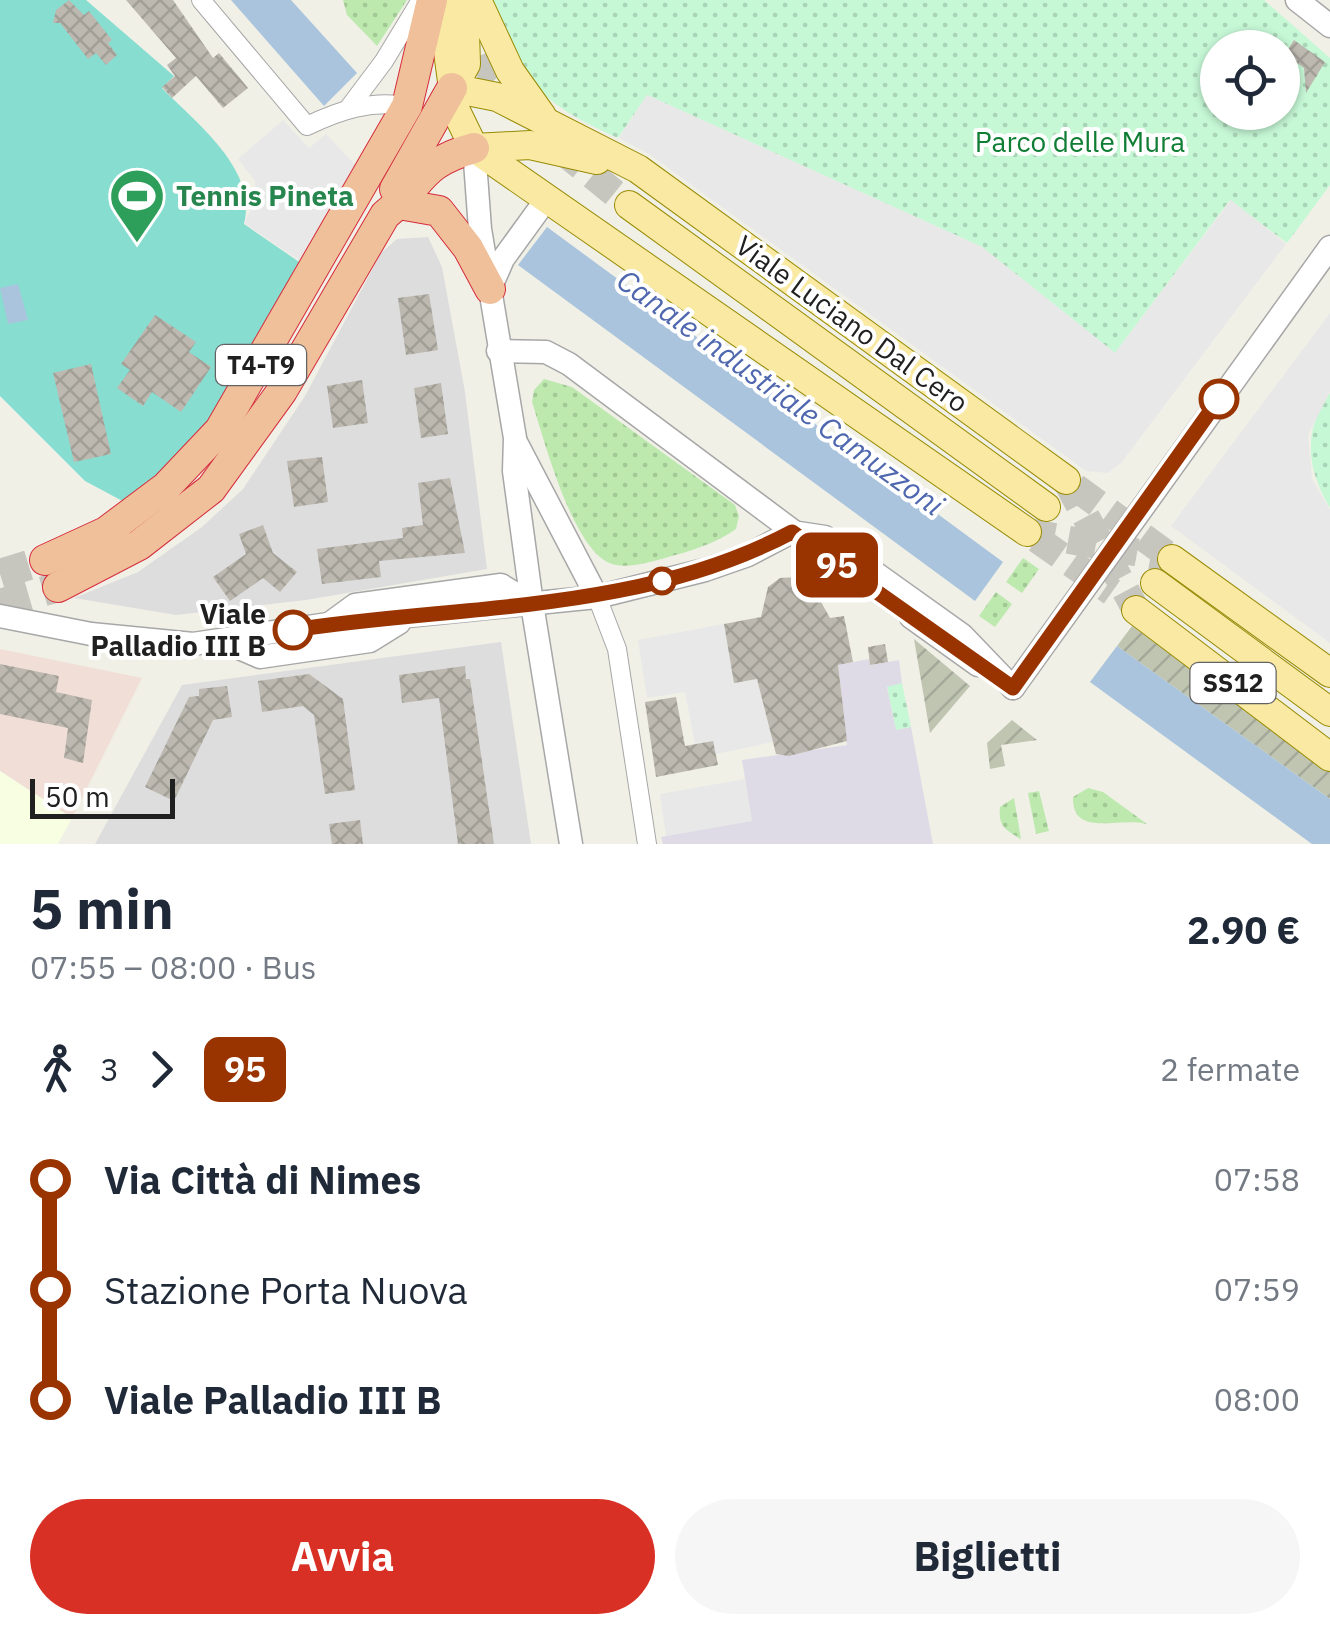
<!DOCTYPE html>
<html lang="it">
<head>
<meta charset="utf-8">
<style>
	body { margin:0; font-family:"IBM Plex Sans",sans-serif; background:#f6f6f7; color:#1f2937; height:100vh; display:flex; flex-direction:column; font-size:38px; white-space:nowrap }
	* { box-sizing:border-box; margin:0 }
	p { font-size:32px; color:#747a83 }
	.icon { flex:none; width:55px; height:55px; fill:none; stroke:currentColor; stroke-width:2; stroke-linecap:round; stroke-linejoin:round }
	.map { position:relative; height:844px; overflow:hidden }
	.side { display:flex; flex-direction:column; background:#fff; flex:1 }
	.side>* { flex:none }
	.badge { padding:0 20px; border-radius:15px; font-size:35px; line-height:65px }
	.fabs { position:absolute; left:1200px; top:30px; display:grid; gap:20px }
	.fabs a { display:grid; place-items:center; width:100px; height:100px; border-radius:50%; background:#fff; box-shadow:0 2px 8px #0004; font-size:50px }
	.scale { position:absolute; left:30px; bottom:25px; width:145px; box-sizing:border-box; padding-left:10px; border:5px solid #202020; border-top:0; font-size:28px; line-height:35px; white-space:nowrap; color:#202020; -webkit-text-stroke:8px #fff; paint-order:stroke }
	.map>.badge { position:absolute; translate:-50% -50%; box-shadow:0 0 0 5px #fff }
	.legs { display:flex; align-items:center; gap:15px; height:110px; padding:0 30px; font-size:32px }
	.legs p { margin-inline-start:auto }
	.overview { display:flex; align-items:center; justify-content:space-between; height:170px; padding:0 30px }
	h1 { font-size:55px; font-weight:700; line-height:75px }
	.primary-button { display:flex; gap:20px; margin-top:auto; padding:20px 30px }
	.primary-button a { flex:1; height:115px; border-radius:60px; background:#d93025; color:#fff; font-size:40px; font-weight:700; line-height:115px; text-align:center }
	.primary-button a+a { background:#f6f6f7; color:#1f2937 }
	ul { padding:0 30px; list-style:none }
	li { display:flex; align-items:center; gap:35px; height:110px; font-size:38px }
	li i { display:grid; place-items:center; width:15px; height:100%; margin:0 12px; background:currentColor }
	li i::after { content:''; width:25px; height:25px; margin:-12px; border:8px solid; border-radius:50%; background:#fff }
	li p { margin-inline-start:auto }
	li:first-child i { background:linear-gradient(#0000 50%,currentColor 0) }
	li:last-child i { background:linear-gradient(currentColor 50%,#0000 0) }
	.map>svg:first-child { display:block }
	.residential { fill:#dedddd }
	.commercial { fill:#f0ded7 }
	.education { fill:#f7fee2 }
	.construction { fill:url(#construction-furrows) }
	.grass { fill:url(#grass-dots) }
	.park { fill:url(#park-dots); fill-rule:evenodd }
	.pitch { fill:#88ddd1 }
	.parking { fill:#e8e8e8 }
	.plaza { fill:#dedbe6 }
	.water { fill:#a9c4dc }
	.building { fill:url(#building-cross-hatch) }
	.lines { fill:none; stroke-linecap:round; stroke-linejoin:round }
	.primary-tunnel { stroke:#c6c6bf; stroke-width:28; stroke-dasharray:28 14; stroke-linecap:butt }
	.trunk-tunnel { stroke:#c6c6bf; stroke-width:30; stroke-dasharray:30 15; stroke-linecap:butt }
	.minor-casing { stroke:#a7a7a7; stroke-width:20 }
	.tertiary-casing { stroke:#a7a7a7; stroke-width:25 }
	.primary-casing { stroke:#988b04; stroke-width:30 }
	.trunk-casing { stroke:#d62c3d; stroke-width:32 }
	.minor { stroke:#fff; stroke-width:18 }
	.tertiary { stroke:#fff; stroke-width:22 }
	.primary { stroke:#f9e9a3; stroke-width:28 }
	.trunk { stroke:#efc09a; stroke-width:30 }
	.line-1-casing { stroke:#fff; stroke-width:22 }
	.line-1 { stroke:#930; stroke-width:15 }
	.stop-1-dot { fill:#fff; stroke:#930; stroke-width:5 }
	.labels { text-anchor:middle; stroke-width:8; stroke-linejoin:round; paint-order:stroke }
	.shield { fill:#fff; stroke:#636363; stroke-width:2.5 }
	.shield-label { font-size:25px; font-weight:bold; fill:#202020 }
	.park-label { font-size:28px; fill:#0f7d33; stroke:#fff }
	.leisure-label { font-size:28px; font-weight:bold; fill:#27864d; stroke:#fff; text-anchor:start }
	.street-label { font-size:28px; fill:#202020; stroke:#fff }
	.stop-label { font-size:28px; font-weight:bold; fill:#202020; stroke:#fff; text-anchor:end }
	.water-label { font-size:30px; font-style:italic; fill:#4e67ae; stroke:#fff }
</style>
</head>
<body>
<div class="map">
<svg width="1330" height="844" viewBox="0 0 1330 844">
	<defs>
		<pattern id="construction-furrows" width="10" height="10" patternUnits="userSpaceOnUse" patternTransform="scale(2.5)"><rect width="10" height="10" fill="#c0c5b2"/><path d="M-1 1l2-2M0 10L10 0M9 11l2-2" fill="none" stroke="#a5a999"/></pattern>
		<pattern id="grass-dots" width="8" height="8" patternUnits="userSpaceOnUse" patternTransform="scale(2.5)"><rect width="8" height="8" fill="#bde9af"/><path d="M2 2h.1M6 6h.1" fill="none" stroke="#a2c896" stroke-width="1.8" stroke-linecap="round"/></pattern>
		<pattern id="park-dots" width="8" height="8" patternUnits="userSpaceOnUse" patternTransform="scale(2.5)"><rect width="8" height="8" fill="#c6f8d6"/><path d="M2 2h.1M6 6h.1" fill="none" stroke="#aad4b7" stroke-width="1.8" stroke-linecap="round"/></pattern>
		<pattern id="building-cross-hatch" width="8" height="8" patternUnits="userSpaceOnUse" patternTransform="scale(2.5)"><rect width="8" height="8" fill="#bdb9b0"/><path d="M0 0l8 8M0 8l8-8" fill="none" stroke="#a29f97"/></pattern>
	</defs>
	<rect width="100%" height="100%" fill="#f0f0e7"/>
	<g class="residential">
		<polygon points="428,237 442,267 465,392 487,569 306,600 176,615 74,598 138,572 202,527 243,489 305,396 381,253 397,239"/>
		<polygon points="501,642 531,844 95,844 182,685"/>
	</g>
	<polygon class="commercial" points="0,649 142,678 72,818 0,771"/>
	<polygon class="education" points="0,771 72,818 58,844 0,844"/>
	<g class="construction">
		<polygon points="1132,626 1330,772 1330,799 1117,646"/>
		<polygon points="914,639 970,686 930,733 921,680"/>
		<polygon points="1012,720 1037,740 1001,745 1005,766 990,769 987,743"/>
	</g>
	<g class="grass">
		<polygon points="343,0 407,0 377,46 347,15"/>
		<path d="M 544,379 L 572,387 L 735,505 L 739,516 L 736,529 C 715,544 690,551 665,558 C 650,562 628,569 612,564 C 573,552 544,439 532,402 L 534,390 Z"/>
		<polygon points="1023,558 1039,569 1022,593 1006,582"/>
		<polygon points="996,592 1012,604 995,627 979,616"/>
		<path d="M 1088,788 L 1103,792 L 1147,824 C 1120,816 1072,839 1073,797 Z"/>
		<polygon points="1039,791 1049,831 1036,834 1028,793"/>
		<path d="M 1014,798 L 1021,839 C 1005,830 998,826 1000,807 Z"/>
	</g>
	<g class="park">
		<path d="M 492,0 L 1264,0 L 1330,58 L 1330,185 L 1287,243 L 1230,200 L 1115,353 L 982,247 L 647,95 L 618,138 C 532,99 530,85 492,0 ZM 1218,48 L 1282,48 L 1282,112 L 1218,112 Z"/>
		<path d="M 1330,393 L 1330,508 C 1307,469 1302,432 1330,393 Z"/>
		<polygon points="902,683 911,727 896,730 887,686"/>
	</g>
	<path class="pitch" d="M 0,0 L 86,0 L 174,76 L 162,88 C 197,124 258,169 244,224 L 305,266 L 206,434 L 130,505 L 85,481 L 0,396 Z"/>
	<g class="parking">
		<polygon points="647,95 982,247 1115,353 1231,200 1286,244 1121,463 1108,473 1086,471 649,154 619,138"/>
		<polygon points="283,120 309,148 326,134 359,169 306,265 244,223 256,201 255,181 238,159"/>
		<polygon points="1330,313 1330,392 1308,435 1312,479 1330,510 1330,643 1171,526"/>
		<polygon points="724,624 734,682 757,679 773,742 716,754 695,744 685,692 647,698 638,640"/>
		<polygon points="745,779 752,821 666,837 660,794"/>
	</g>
	<polygon class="plaza" points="869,659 871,665 899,660 902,683 887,687 896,730 911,727 933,844 663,844 661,837 752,821 742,760 847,745 838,665"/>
	<g class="water">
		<polygon points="231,0 291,0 357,73 324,106"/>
		<polygon points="547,227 1003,562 975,601 518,265"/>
		<polygon points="18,284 28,320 8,324 0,288"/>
		<polygon points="1117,646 1330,799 1330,844 1312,844 1090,682"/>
	</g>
	<g class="building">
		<polygon points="69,0 84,15 89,11 112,40 108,43 117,55 106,65 96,53 88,59 60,23 53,23 56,10"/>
		<polygon points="126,0 173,0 213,58 219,53 248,88 223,108 196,76 172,98 162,87 175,76 167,65 176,58"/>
		<polygon points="1294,40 1325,62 1306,93 1304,68 1285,54"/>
		<polygon points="429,294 438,350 406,355 398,298"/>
		<polygon points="155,315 196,342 189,352 211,367 181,412 152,392 143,406 117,388 130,370 121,364"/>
		<polygon points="91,364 111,454 74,462 53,373"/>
		<polygon points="362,380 368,423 333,428 327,386"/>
		<polygon points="441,383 448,434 421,438 414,388"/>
		<polygon points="322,457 328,502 294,507 287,461"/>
		<polygon points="450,478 465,553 379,561 381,577 322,584 317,549 403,538 402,528 423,525 418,483"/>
		<polygon points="263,525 273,553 297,572 280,592 263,578 230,601 213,577 246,554 239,534"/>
		<polygon points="797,577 812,586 830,618 844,616 853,662 838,665 847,741 789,756 776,754 757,679 734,683 724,624 761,617 768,587 780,578"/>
		<polygon points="885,644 888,662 870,665 868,647"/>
		<polygon points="0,664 59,676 56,692 92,700 83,763 64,758 68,728 0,714"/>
		<polygon points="465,666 466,679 470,679 494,844 458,844 439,698 402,703 399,675"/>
		<polygon points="309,674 343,699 355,790 325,794 314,715 303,706 262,712 258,681"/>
		<polygon points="227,686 232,717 213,720 174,801 145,787 189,697 199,696 199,689"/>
		<polygon points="676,697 685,746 713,741 718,765 656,777 645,702"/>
		<polygon points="360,820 363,844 332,844 329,824"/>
	</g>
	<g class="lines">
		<g class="primary-tunnel">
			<polyline points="466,16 492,76 523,111"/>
			<polyline points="560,149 629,205"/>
			<polyline points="1066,480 1136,610"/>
			<polyline points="1075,487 1169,556"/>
			<polyline points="1027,532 1172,559"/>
			<polyline points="1037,539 1112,592"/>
		</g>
		<g class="trunk-tunnel">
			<polyline points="0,574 45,560"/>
			<polyline points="0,604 58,587"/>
		</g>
		<g class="minor-casing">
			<g id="minor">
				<path d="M 201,0 L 307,126 C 340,110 371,100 407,106"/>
				<polyline points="348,109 384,61 421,0"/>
				<polyline points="597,597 617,649 647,844"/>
			</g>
		</g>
		<g class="tertiary-casing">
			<g id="tertiary">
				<polyline points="1297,0 1330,26"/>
				<polyline points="474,148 480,229 515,438 514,471 532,604 571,844"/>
				<polyline points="490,289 503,259 548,197"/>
				<polyline points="498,351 546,352 569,364 864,584"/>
				<polyline points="516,442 597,597"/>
				<polyline points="0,616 91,634 193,644 328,624 597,597 705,570 748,555 792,532 825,537 836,545 962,635 1013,688"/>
				<polyline points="911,617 978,665"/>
				<polyline points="329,624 355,605 501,585 532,604"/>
				<polyline points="223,641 260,657 370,641 399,623"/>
				<polyline points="1013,688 1330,247"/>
			</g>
		</g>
		<g class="primary-casing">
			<g id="primary">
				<polyline points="441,0 456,111 474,148 1027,532"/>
				<polyline points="477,0 510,71 542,116"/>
				<polyline points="453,87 466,64 464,0"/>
				<polyline points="452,88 497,97 638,169 1066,480"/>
				<polyline points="474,148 530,145 597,160"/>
				<polyline points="629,205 1046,507"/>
				<polyline points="1172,559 1330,673"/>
				<polyline points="1155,583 1330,712"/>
				<polyline points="1136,610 1330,757"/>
			</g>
		</g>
		<g class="trunk-casing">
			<g id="trunk">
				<polyline points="395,189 452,88"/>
				<polyline points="399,204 439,211 468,248 490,289"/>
				<polyline points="45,560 106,532 166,487 220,430 407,106 432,0"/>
				<path d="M 58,587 L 139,545 L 211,489 L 282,391 L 385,215 C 424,184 417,164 474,148"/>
			</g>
		</g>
		<use href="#minor" class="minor"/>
		<use href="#tertiary" class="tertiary"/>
		<use href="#primary" class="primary"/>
		<use href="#trunk" class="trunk"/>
	</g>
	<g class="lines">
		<g class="line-1-casing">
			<path id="line-1" d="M 293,630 C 461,604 637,614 792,532 L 1013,688 L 1219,399"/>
		</g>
		<use href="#line-1" class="line-1"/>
	</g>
	<defs>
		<g id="stadium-pin" transform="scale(2.875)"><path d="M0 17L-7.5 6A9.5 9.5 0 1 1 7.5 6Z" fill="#2e9e5b" stroke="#fff"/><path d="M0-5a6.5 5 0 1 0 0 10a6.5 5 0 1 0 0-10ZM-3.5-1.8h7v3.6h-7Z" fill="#fff"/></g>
	</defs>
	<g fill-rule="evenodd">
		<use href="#stadium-pin" x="137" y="196"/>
	</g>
	<g class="stop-1-dot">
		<circle cx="1219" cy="399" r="18"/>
		<circle cx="662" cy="581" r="12"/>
		<circle cx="293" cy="630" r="18"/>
	</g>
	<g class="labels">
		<g class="shield">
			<rect x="216" y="345" width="90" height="40" rx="8"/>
			<rect x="1190.5" y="663" width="85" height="40" rx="8"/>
		</g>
		<g class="shield-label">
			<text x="261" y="374">T4-T9</text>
			<text x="1233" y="692">SS12</text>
		</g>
		<g class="park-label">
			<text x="1080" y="152">Parco delle Mura</text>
		</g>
		<g class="leisure-label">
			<text x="176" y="206">Tennis Pineta</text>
		</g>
		<g class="street-label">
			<text transform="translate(852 324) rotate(36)" y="10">Viale Luciano Dal Cero</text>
		</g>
		<g class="stop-label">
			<text x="266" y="624">Viale<tspan x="266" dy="32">Palladio III B</tspan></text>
		</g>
		<g class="water-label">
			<text transform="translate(780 393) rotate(36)" y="10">Canale industriale Camuzzoni</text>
		</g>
	</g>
</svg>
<div class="fabs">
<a><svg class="icon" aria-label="locate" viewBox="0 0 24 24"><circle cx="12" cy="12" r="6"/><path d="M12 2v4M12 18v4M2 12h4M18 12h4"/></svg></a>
</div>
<div class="scale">50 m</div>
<b class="badge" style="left:837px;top:565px;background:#930;color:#fff">95</b>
</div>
<section class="side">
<div class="overview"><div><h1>5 min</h1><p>07:55 – 08:00 · Bus</p></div><b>2.90 €</b></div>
<div class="legs"><svg class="icon" aria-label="walk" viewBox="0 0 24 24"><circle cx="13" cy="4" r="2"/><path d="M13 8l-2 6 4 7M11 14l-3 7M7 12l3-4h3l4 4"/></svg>3<svg class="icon" aria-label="forward" viewBox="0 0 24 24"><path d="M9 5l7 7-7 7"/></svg><b class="badge" style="background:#930;color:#fff">95</b><p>2 fermate</p></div>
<ul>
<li><i style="color:#930"></i><b>Via Città di Nimes</b><p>07:58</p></li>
<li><i style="color:#930"></i><span>Stazione Porta Nuova</span><p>07:59</p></li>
<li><i style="color:#930"></i><b>Viale Palladio III B</b><p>08:00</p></li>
</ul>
<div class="primary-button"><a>Avvia</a><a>Biglietti</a></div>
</section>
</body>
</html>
